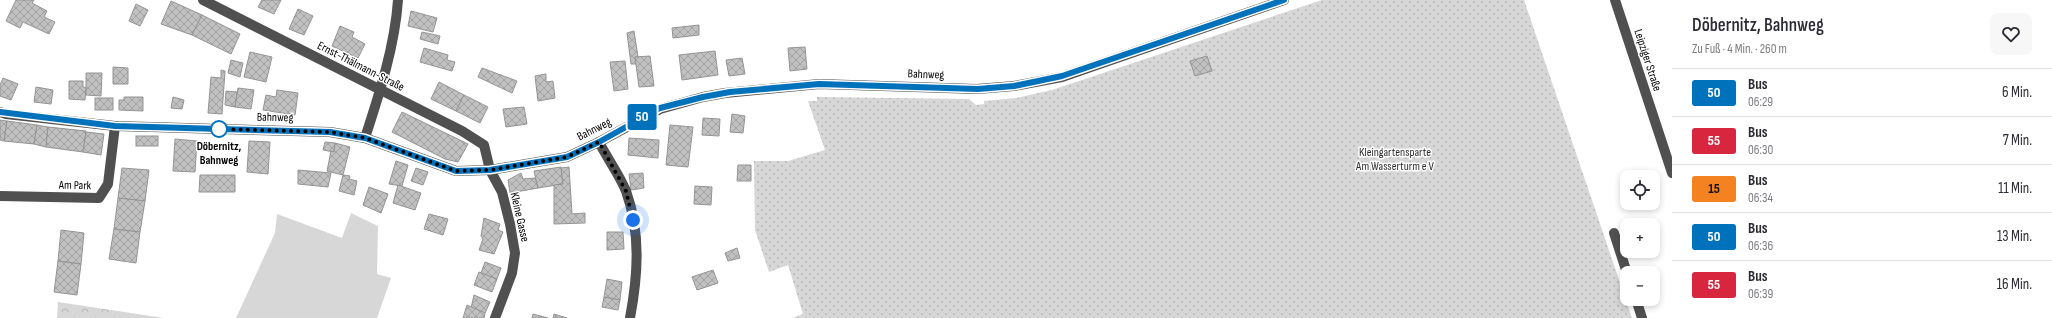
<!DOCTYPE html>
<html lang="de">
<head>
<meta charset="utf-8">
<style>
	body { margin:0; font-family:"Sofia Sans Condensed",sans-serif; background:#f7f7f7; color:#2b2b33; height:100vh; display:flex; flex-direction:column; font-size:15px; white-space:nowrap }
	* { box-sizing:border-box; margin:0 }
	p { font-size:13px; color:#7c7c81 }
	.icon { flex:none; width:22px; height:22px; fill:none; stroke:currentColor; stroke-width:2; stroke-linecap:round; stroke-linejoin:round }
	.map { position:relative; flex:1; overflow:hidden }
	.side { display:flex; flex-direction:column; background:#fff; width:380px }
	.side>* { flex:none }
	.badge { padding:0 8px; border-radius:3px; font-size:14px; line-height:26px }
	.tools { position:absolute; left:1620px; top:170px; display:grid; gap:8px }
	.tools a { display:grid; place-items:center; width:40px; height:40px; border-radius:8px; background:#fff; box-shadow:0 2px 6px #0003; font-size:20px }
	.you { position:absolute; width:20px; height:20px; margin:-10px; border:3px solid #fff; border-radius:50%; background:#1a73e8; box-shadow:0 0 0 6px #1a73e833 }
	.map>.badge { position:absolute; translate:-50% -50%; box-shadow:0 0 0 2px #fff }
	.round { display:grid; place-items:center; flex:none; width:42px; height:42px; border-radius:8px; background:#f7f7f7 }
	.overview { display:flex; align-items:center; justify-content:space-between; height:68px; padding:0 20px }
	h1 { font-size:19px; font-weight:600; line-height:30px }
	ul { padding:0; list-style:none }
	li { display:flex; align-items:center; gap:12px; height:48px; padding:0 20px; border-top:1px solid #e1e1e2 }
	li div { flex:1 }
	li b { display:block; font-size:15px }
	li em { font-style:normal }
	li .badge { min-width:44px; font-weight:700; text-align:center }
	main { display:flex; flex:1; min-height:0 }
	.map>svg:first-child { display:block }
	.grass { fill:#d7d7d7 }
	.forest { fill:url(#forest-crowns) }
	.garden { fill:url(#garden-dots) }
	.building { fill:url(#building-cross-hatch); stroke:#949494 }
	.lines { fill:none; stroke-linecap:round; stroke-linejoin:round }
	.minor { stroke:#505050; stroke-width:10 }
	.line-casing { stroke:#fff; stroke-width:9 }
	.line { stroke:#0072bc; stroke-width:6 }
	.walk { stroke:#000; stroke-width:4; stroke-dasharray:0 7.2 }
	.stop-dot { fill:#fff; stroke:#0072bc; stroke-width:2 }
	.labels { text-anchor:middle; stroke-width:3; stroke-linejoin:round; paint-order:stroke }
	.street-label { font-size:12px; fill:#000; stroke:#fff }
	.stop-label { font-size:12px; font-weight:bold; fill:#000; stroke:#fff }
	.park-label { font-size:12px; fill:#2e2e2e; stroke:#fff }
</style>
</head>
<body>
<main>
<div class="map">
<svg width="1672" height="318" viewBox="0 0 1672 318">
	<defs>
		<pattern id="forest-crowns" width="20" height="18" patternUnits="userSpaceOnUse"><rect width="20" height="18" fill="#d7d7d7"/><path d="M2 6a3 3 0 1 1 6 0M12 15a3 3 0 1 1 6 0" fill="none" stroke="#b7b7b7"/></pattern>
		<pattern id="garden-dots" width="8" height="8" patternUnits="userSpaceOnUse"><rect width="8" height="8" fill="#d7d7d7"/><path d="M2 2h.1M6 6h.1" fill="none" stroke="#b7b7b7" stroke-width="1.8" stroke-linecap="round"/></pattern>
		<pattern id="building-cross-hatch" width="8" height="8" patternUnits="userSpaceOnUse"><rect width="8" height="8" fill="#c0c0c0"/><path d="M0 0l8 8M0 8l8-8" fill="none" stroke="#a3a3a3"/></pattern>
	</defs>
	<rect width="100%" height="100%" fill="#fff"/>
	<polygon class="grass" points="351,213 378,226 377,274 391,278 377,318 236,318 275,233 277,214 342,238"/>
	<polygon class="forest" points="58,302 164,318 57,318"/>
	<polygon class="garden" points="1322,0 1524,0 1632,318 792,318 803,314 788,265 769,272 755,230 754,161 788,161 825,150 808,101 817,101 817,97 969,99 976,105 984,104 984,101 1016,98 1052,90"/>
	<g class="building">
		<polygon points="16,0 34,0 32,3 47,11 44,17 55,22 49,34 23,22 20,28 6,21"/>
		<polygon points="262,0 281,0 274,14 258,7"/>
		<polygon points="171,1 202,15 192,35 161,24"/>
		<polygon points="136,4 148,10 140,26 129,21"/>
		<polygon points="298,9 313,16 304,35 289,29"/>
		<polygon points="411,11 437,18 433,32 408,26"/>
		<polygon points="202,15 240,34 231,54 192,35"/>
		<polygon points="699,25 699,35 673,38 672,28"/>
		<polygon points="340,26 354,32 352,37 365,44 358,58 332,46"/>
		<polygon points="634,31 638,57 635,57 636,64 631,64 627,33"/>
		<polygon points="422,32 440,36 438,44 420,39"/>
		<polygon points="805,47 807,69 790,71 788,48"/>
		<polygon points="424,48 448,55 447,60 455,62 452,71 420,62"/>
		<polygon points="715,51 718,75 682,80 679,55"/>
		<polygon points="250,52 272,57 266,82 244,77"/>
		<polygon points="650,56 654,86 639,87 635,57"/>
		<polygon points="1207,56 1212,71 1195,76 1190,61"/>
		<polygon points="742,58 745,74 729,76 726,60"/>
		<polygon points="231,60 243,63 240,77 228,73"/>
		<polygon points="625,61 628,89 614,91 610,62"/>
		<polygon points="113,67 128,68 128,84 113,84"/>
		<polygon points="482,68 517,81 512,93 478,77"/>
		<polygon points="221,70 225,71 222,114 208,113 211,77 221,78"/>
		<polygon points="86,73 102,73 101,96 86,95"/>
		<polygon points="546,74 546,82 553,81 555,98 538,101 535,76"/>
		<polygon points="3,78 18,84 11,100 0,96 0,85"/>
		<polygon points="69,81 83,81 83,87 86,88 85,100 69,99"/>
		<polygon points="439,82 464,95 456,111 431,99"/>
		<polygon points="36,87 53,90 51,104 34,102"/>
		<polygon points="238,88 254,90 251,109 235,107"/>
		<polygon points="277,90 298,93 295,115 263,110 266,95 276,97"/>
		<polygon points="226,91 237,92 235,107 225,105"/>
		<polygon points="464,95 488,107 480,123 456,111"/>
		<polygon points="124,97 143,97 143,111 119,110 119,100 124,100"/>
		<polygon points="173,97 184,100 182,109 171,108"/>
		<rect x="95" y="98" width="18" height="12"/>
		<polygon points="524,107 527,124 506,127 503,109"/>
		<polygon points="402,112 468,144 458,162 445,159 392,132"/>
		<polygon points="732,114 745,116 743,133 730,132"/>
		<polygon points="703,118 720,119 719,136 702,135"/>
		<polygon points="0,120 7,121 4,141 0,140"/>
		<polygon points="7,121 37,125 34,144 4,141"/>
		<polygon points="37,125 48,127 46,147 34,144"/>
		<polygon points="670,125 693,127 688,167 666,165"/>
		<polygon points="48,127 86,131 83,152 46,147"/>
		<polygon points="86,132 104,134 101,155 83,152"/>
		<rect x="136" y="136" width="22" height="10"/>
		<polygon points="629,138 659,140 658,158 628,155"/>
		<polygon points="175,139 197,141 195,172 173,171"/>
		<polygon points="249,141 270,142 268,174 247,172"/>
		<polygon points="325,142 335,143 334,152 323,150"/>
		<polygon points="335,143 350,147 343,175 327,171 331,151 334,152"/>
		<polygon points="396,161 408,165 402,186 389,184"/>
		<polygon points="738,165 751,165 751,181 737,181"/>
		<polygon points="561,167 563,184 538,188 534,171"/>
		<polygon points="569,167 572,214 585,213 585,223 554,224 554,185 563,184 561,168"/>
		<polygon points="122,168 149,170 145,201 118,198"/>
		<polygon points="416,168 428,172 423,185 411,181"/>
		<polygon points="298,170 331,173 328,187 298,184"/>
		<polygon points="521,173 523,179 535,178 538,188 510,193 508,180"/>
		<polygon points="643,173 644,188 631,190 629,174"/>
		<polygon points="200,175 235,175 235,192 199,192"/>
		<polygon points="343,175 350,176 349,179 357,181 354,195 339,191"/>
		<polygon points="398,185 421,193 415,210 393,203"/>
		<polygon points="695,186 712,187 711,205 694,204"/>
		<polygon points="369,187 388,194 381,213 363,205"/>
		<polygon points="118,198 145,201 140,232 114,229"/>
		<polygon points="429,214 448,219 443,235 424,229"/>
		<polygon points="484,218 500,224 498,230 503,232 494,254 479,250 483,239 481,236"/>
		<polygon points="114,229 140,232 136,263 109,259"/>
		<polygon points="61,230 84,233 81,264 58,261"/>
		<polygon points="607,232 623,232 624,249 607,250"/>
		<polygon points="737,248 740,258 728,261 725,253"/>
		<polygon points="58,261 81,264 77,295 54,292"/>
		<polygon points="485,262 501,268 497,279 481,273"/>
		<polygon points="713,270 718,283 697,290 692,277"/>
		<polygon points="479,272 497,279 492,292 474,285"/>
		<polygon points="607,279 622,282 620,300 604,297"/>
		<polygon points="474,295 490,302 485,313 471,308"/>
		<polygon points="604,297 620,300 618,310 602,307"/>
		<polygon points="467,305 485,313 484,318 463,318"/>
		<polygon points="533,314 548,318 532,318"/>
		<polygon points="554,314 567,318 553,318"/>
	</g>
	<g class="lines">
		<g class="minor">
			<polyline points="203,0 462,131 484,145 490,170 502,192 510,224 515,253 512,273 495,318"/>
			<polyline points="1615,0 1672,173"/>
			<polyline points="0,112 6,114 115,126 330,132 365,138 456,171 490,170 567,157 599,142 660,109 703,97 725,93 819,84 977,89 1014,86 1062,77 1284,0"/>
			<path d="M 365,138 C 379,95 395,46 398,0"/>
			<path d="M 599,142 C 607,158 619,174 626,191 C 641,233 638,275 630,318"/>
			<polyline points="0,196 99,198 108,184 115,126"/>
			<polyline points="1614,233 1627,273"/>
			<polyline points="1636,299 1642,318"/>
		</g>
	</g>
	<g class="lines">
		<g class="line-casing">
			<polyline id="line" points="0,112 115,126 330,132 365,138 456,171 490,170 567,157 599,142 660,108 703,97 730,92 819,84 978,89 1014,86 1062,76 1284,0"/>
		</g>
		<use href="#line" class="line"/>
		<polyline class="walk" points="219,129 330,132 365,138 456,171 490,170 567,157 599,142 626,191 633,220"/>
	</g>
	<circle class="stop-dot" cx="219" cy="129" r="8"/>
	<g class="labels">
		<g class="street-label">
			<text transform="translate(1648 60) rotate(72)" y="4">Leipziger Straße</text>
			<text transform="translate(361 66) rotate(27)" y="4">Ernst-Thälmann-Straße</text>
			<text transform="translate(926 74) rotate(2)" y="4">Bahnweg</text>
			<text transform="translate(275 117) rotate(1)" y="4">Bahnweg</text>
			<text transform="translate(594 129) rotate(-27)" y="4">Bahnweg</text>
			<text transform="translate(75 185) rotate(1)" y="4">Am Park</text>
			<text transform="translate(520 217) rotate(77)" y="4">Kleine Gasse</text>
		</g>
		<g class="stop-label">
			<text x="219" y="150">Döbernitz,<tspan x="219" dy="14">Bahnweg</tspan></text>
		</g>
		<g class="park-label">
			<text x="1395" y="156">Kleingartensparte<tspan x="1395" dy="14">Am Wasserturm e V</tspan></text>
		</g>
	</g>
</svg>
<div class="tools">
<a><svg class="icon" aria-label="locate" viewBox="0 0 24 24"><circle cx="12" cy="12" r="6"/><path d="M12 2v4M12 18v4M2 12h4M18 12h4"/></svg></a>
<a>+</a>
<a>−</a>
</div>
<div class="you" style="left:633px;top:220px"></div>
<b class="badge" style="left:642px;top:117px;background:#0072bc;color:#fff">50</b>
</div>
<section class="side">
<div class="overview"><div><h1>Döbernitz, Bahnweg</h1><p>Zu Fuß · 4 Min. · 260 m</p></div><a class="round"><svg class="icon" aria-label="heart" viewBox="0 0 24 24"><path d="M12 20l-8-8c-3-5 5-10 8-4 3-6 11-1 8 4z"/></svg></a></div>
<ul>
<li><span class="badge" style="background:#0072bc;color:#fff">50</span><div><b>Bus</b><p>06:29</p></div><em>6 Min.</em></li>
<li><span class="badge" style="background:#d7263d;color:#fff">55</span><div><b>Bus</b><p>06:30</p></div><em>7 Min.</em></li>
<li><span class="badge" style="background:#f58220;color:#111">15</span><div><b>Bus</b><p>06:34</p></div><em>11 Min.</em></li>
<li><span class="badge" style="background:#0072bc;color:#fff">50</span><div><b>Bus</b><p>06:36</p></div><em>13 Min.</em></li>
<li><span class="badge" style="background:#d7263d;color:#fff">55</span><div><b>Bus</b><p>06:39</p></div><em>16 Min.</em></li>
</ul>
</section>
</main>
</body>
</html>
